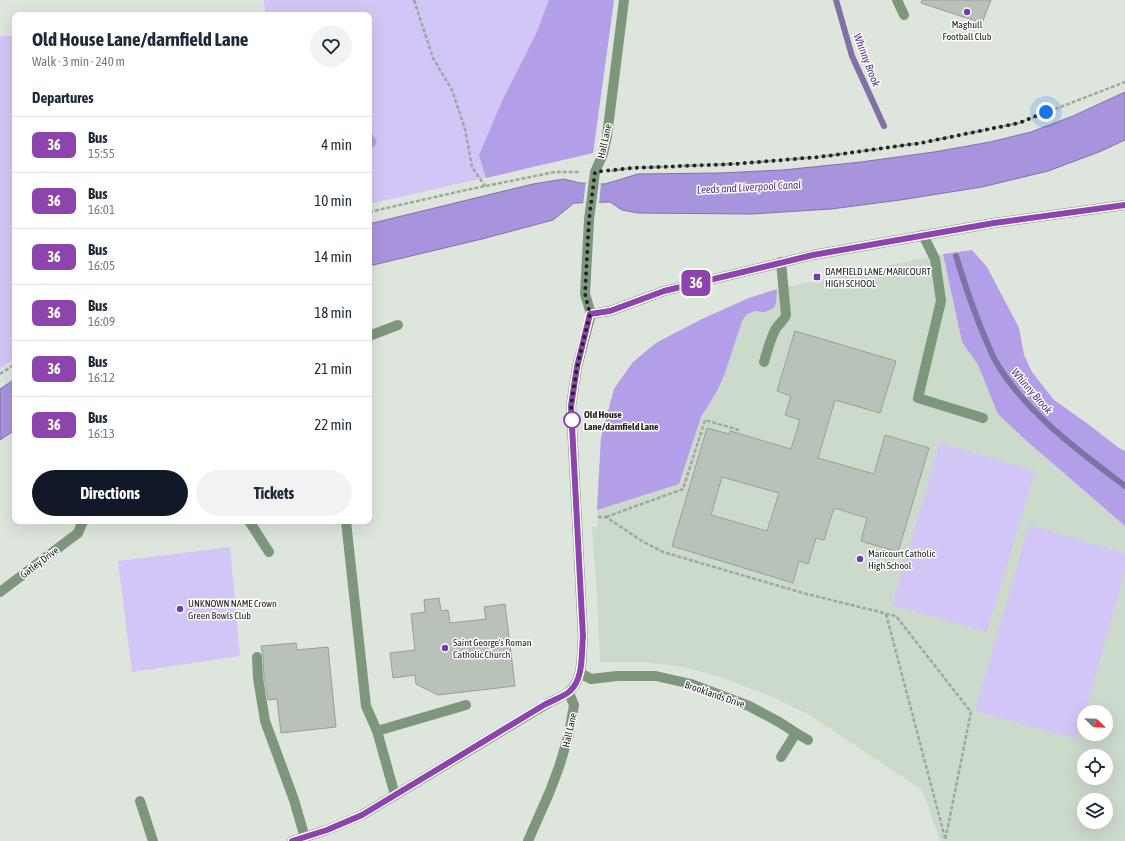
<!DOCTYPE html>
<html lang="en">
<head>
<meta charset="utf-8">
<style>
	body { margin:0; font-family:"Asap Condensed",sans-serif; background:#f2f2f3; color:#1f2937; height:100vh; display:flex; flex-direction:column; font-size:15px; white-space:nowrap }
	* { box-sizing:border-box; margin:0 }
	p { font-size:13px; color:#747a83 }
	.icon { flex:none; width:22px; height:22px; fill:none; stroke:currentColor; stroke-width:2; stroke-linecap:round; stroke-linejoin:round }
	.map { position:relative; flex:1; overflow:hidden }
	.panel { position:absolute; left:12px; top:12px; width:360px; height:512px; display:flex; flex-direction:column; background:#fff; border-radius:8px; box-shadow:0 4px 16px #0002 }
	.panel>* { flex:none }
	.badge { padding:0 8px; border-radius:6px; font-size:14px; line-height:26px }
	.needle { width:26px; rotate:113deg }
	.fabs { position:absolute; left:1077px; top:705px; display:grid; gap:8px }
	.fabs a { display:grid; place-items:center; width:36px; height:36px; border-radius:50%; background:#fff; box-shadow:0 4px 16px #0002; font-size:20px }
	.you { position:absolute; width:20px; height:20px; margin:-10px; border:3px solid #fff; border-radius:50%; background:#1a73e8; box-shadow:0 0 0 6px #1a73e833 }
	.map>.badge { position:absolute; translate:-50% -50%; box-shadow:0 0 0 2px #fff }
	h2 { padding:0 20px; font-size:15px; line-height:36px }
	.round { display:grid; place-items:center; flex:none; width:42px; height:42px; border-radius:21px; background:#f2f2f3 }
	.summary { display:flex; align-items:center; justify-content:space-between; height:68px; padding:0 20px }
	h1 { font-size:19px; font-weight:700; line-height:30px }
	.cta { display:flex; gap:8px; margin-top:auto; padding:8px 20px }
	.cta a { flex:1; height:46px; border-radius:24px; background:#111827; color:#fff; font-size:16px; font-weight:700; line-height:46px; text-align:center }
	.cta a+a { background:#f2f2f3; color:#1f2937 }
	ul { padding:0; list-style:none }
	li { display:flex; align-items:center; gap:12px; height:56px; padding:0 20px; border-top:1px solid #e0e1e3 }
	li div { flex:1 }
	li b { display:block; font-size:15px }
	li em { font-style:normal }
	li .badge { min-width:44px; font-weight:700; text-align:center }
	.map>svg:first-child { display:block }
	.built { fill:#ccdacc; fill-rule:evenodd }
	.green { fill:#d2c6f6 }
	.forest { fill:#b39ee8 }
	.water { fill:#a894dd; stroke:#8072a5 }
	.pier { fill:#dde5dd }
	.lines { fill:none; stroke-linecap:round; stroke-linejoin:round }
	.stream { stroke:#8072a5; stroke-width:6 }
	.building { fill:#b9c2b9; stroke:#979f97; fill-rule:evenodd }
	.path { stroke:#a0a6a0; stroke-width:2.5; stroke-dasharray:4 2; stroke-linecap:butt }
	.minor { stroke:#7d977d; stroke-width:10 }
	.line-casing { stroke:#fff; stroke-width:9 }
	.line { stroke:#8e44ad; stroke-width:6 }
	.walk { stroke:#212421; stroke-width:4; stroke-dasharray:0 7.2 }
	.poi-dot { fill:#6b3eb5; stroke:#fff; stroke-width:1.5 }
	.stop-dot { fill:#fff; stroke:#8e44ad; stroke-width:2 }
	.labels { text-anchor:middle; stroke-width:3; stroke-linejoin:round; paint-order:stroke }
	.poi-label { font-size:10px; fill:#212421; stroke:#fff; text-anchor:start }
	.street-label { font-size:10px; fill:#212421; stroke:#fff }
	.stop-label { font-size:10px; font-weight:bold; fill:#212421; stroke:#fff; text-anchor:start }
	.water-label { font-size:11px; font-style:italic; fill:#53348a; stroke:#fff }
</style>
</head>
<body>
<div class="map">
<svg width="1125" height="841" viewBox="0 0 1125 841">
	<rect width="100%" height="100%" fill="#dde5dd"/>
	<path class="built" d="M 943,254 L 962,342 L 978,365 L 987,387 L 1028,442 L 1125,526 L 1125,841 L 940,841 L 922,790 L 808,714 L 772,697 L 723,678 L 684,667 L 644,662 L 600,662 L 597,591 L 592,527 L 598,526 L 597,510 L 601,438 L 614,389 L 633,362 L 656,343 L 702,319 L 749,298 L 777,289 ZM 1084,712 L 1106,712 L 1106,734 L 1084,734 ZM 1084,756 L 1106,756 L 1106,778 L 1084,778 ZM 1084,800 L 1106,800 L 1106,822 L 1084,822 Z"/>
	<g class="green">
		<polygon points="264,0 614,0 593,153 369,204 369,15 265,15"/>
		<polygon points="0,36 15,36 15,358 0,369"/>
		<polygon points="940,443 1035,471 987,632 892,605"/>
		<polygon points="1029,525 1125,553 1125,571 1085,712 1084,712 1084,715 1077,739 975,711"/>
		<polygon points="230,547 240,656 132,672 118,561"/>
	</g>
	<g class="forest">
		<polygon points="549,0 614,0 593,153 486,178 479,155 503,99 536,34"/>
		<polygon points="369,128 377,142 369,153"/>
		<polygon points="972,250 987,267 1019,328 1024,355 1032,372 1054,400 1088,424 1119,448 1125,451 1125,526 1028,442 998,414 978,365 962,342 943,254"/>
		<polygon points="777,289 776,303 774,308 765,312 755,311 746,315 742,321 725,373 717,391 701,417 679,484 597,510 601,438 614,389 633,362 656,343 702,319 749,298"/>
	</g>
	<g class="water">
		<polygon points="1125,92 1125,140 1099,152 1048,171 982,187 900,200 831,209 752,214 638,213 622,210 610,202 574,203 553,220 482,239 369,266 369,224 533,184 564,179 580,183 605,184 638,174 720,173 783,170 861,162 934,152 990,142 1031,132 1073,116"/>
		<polygon points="15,379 15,430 0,440 0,389"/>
	</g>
	<polygon class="pier" points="586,181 601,183 599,204 583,205"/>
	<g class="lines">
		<g class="stream">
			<polyline points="836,0 852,56 884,126"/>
			<path d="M 956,256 C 965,285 974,313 986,340 C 989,347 992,355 996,362 C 1026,413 1079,451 1125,486"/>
		</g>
	</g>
	<g class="building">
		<polygon points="922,0 991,0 982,23 921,3"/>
		<path d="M 795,331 L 896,361 L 880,413 L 835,400 L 818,458 L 874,474 L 885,435 L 929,448 L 898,552 L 861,541 L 867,518 L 834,508 L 824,540 L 816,538 L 808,564 L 799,561 L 793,583 L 672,546 L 707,428 L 729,434 L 730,431 L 791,449 L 800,420 L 785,415 L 791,396 L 777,391 ZM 722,477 L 779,493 L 767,531 L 711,515 Z"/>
		<polygon points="439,598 441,611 448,610 450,623 486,619 484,607 505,604 515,686 438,695 416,684 415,675 393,678 390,653 415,650 411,614 425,612 424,600"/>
		<polygon points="296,643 297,650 328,647 336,727 281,733 277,699 268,700 264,677 263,657 261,646"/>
	</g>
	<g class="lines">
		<g class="path">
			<polyline points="414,0 433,58 452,90 465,129 472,167 485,186"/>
			<polyline points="611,171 632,168 733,164 819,157 921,143 1019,123 1125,82"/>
			<polyline points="369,212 466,190 555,172 580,172"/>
			<polyline points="0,374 15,364"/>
			<polyline points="598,517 606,517 642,541 663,552 803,593 896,616 971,712 945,841"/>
			<polyline points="606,517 683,489 705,420 739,430"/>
			<polyline points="886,614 945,838"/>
		</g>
		<g class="minor">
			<polyline points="897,0 904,15"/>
			<polyline points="923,235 935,259 941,301 918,398 983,418"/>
			<polyline points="591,314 610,311 664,291 813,255 994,223 1125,205"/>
			<polyline points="369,336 398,325"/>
			<path d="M 764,362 C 767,352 770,340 775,330 C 778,324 784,321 786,315 L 781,262"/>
			<polyline points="249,521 269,552"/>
			<polyline points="346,521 366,706 377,731 395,795"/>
			<polyline points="0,592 78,533 83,521"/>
			<polyline points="257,657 258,678 265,721 294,800 305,838"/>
			<polyline points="580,673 591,679 617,676 656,676 691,684 749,706 779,722 796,733"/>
			<polyline points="377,731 466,705"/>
			<polyline points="781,757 796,733 808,740"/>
			<polyline points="140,801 153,841"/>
			<path d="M 292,841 L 327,830 L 362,815 L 545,705 C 551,701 565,696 570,691 C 584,678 581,655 583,637 L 571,406 L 577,367 L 591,314 L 585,294 L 589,220 L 595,172 L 603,154 L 607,136 L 624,0"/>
			<polyline points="528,841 550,791 559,767 569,734 574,705 569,693"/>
		</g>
	</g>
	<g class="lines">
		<g class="line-casing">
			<path id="line" d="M 292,841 L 327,830 L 362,815 L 544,705 C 551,701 565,696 570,691 C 584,678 581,655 583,637 L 571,406 L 577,367 L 590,314 L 610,311 L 664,291 L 813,255 L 994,223 L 1125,205"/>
		</g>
		<use href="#line" class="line"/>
		<polyline class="walk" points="572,420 572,421 571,406 577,367 590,314 585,294 589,220 595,172 632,168 733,164 819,157 921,143 1019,123 1046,112"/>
	</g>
	<g class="poi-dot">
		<circle cx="967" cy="12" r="4"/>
		<rect x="813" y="273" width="8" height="8" rx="2"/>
		<circle cx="860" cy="559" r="4"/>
		<circle cx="180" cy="609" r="4"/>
		<circle cx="445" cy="648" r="4"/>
	</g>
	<circle class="stop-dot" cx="572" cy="420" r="8"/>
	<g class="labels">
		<g class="poi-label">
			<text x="967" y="28" text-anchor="middle">Maghull<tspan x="967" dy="12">Football Club</tspan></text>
			<text x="825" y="275">DAMFIELD LANE/MARICOURT<tspan x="825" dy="12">HIGH SCHOOL</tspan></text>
			<text x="868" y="557">Maricourt Catholic<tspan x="868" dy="12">High School</tspan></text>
			<text x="188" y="607">UNKNOWN NAME Crown<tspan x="188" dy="12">Green Bowls Club</tspan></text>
			<text x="453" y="646">Saint George's Roman<tspan x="453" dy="12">Catholic Church</tspan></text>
		</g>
		<g class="street-label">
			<text transform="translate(604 141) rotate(-77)" y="4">Hall Lane</text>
			<text transform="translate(39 562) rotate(-37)" y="4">Gatley Drive</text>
			<text transform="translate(715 694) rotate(19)" y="4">Brooklands Drive</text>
			<text transform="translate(569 730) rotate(-77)" y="4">Hall Lane</text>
		</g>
		<g class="stop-label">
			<text x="584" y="418">Old House<tspan x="584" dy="12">Lane/darnfield Lane</tspan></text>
		</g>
		<g class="water-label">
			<text transform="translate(867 60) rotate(69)" y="4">Whinny Brook</text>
			<text transform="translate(749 187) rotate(-3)" y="4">Leeds and Liverpool Canal</text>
			<text transform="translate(1032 391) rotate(49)" y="4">Whinny Brook</text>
		</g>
	</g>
</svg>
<div class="fabs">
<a><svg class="needle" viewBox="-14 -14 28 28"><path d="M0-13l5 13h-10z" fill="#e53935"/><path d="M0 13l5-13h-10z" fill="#747a83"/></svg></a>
<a><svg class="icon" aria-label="locate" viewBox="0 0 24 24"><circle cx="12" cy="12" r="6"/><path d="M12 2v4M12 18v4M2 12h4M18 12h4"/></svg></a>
<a><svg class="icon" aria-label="layers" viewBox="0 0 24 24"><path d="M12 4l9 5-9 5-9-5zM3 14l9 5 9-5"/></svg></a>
</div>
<div class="you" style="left:1046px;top:112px"></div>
<b class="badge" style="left:696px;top:283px;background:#8e44ad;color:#fff">36</b>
<section class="panel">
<div class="summary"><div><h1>Old House Lane/darnfield Lane</h1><p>Walk · 3 min · 240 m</p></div><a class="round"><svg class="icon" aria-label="heart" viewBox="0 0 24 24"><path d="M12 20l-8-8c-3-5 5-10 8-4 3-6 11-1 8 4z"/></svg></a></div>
<h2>Departures</h2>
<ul>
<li><span class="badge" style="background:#8e44ad;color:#fff">36</span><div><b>Bus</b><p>15:55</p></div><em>4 min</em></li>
<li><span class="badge" style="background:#8e44ad;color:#fff">36</span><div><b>Bus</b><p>16:01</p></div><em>10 min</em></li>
<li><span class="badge" style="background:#8e44ad;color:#fff">36</span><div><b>Bus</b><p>16:05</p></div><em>14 min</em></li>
<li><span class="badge" style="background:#8e44ad;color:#fff">36</span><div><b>Bus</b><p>16:09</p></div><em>18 min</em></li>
<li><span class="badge" style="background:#8e44ad;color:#fff">36</span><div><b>Bus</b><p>16:12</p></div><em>21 min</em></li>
<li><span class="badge" style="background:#8e44ad;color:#fff">36</span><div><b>Bus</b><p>16:13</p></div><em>22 min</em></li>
</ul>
<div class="cta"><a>Directions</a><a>Tickets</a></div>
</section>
</div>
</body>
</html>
